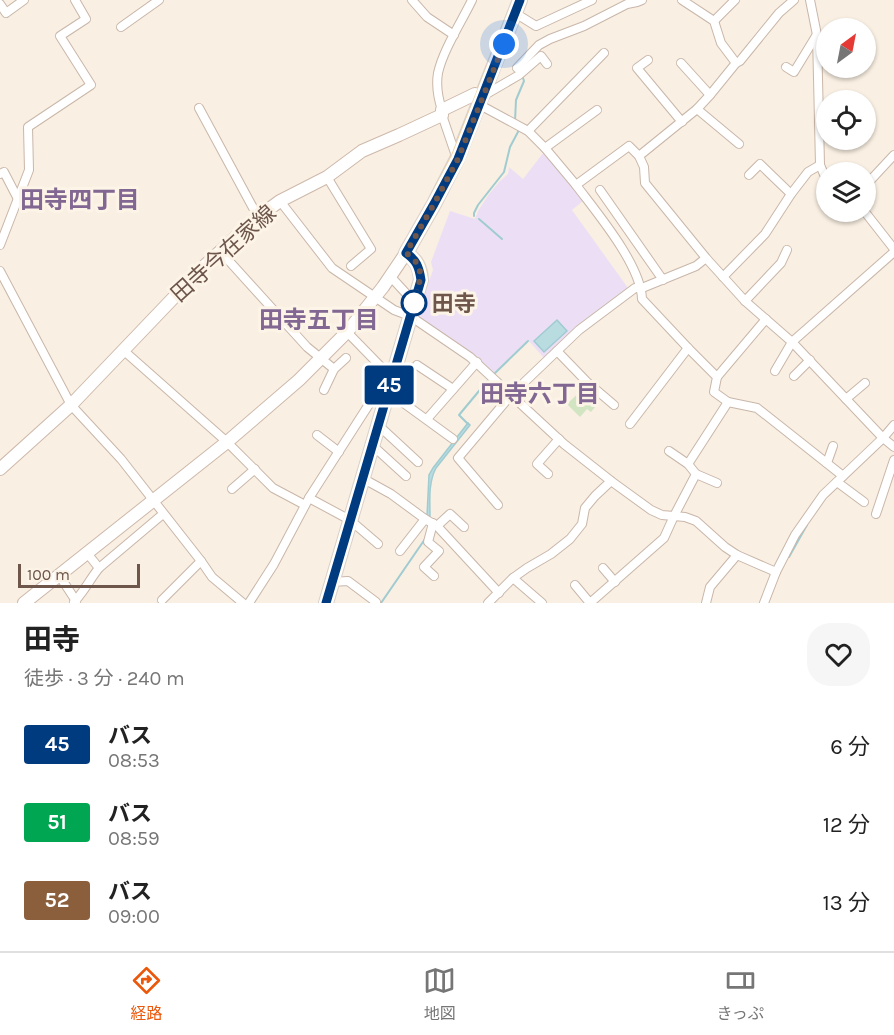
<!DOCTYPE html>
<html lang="ja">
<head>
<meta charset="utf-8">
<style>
	body { margin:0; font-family:Karla,"Noto Sans JP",sans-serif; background:#f6f6f6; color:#222; height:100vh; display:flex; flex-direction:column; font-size:22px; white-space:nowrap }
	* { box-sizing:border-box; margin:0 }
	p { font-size:20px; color:#767676 }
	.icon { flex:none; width:33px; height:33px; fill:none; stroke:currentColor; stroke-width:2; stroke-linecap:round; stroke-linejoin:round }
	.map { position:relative; height:603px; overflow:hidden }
	.panel { display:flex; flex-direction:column; background:#fff; flex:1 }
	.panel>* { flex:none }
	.badge { padding:0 12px; border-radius:4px; font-size:21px; line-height:39px }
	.needle { width:39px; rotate:32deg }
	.controls { position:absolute; left:816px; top:18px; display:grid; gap:12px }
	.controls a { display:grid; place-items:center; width:60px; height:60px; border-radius:50%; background:#fff; box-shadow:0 2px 4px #0004; font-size:30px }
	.scale { position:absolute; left:18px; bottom:15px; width:122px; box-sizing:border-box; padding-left:6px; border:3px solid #6e564b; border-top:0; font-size:16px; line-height:21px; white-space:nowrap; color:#6e564b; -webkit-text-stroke:4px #fdf4e8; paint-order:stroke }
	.you { position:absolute; width:30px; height:30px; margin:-15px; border:4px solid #fff; border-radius:50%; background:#1a73e8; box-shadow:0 0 0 9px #1a73e833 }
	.map>.badge { position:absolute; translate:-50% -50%; box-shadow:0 0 0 3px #fff }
	.round { display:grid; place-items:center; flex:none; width:63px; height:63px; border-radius:24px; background:#f6f6f6 }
	.head { display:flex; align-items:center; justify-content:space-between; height:102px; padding:0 24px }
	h1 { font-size:28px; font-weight:700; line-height:45px }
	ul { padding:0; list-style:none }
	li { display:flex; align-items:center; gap:18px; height:78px; padding:0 24px }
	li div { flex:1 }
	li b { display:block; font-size:22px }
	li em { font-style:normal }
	li .badge { min-width:66px; font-weight:700; text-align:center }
	.dock { display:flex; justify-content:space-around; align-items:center; height:84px; border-top:2px solid #e0e0e0; background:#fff; font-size:16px; color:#767676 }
	.dock a { display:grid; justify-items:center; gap:3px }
	.dock .selected { color:#ea580c }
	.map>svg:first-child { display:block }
	.education { fill:#ecdff5 }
	.green { fill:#d2e5c2 }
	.water { fill:#b9dce1; stroke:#a0ccd1; stroke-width:1.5 }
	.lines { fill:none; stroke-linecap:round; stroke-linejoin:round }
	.stream { stroke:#a0ccd1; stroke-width:2 }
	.street-casing { stroke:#c9b7aa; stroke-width:10 }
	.secondary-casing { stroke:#ceb9ab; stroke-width:14 }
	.primary-casing { stroke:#d6d0cd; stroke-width:16 }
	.street { stroke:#fff; stroke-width:8 }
	.secondary { stroke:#fff; stroke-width:12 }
	.primary { stroke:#f3d1a0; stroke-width:14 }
	.line-casing { stroke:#fff; stroke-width:14 }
	.line { stroke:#003b80; stroke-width:9 }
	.walk { stroke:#6e564b; stroke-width:6; stroke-dasharray:0 10.8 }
	.stop-dot { fill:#fff; stroke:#003b80; stroke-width:3 }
	.labels { text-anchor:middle; stroke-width:6; stroke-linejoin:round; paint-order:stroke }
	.street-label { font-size:22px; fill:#6e564b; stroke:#fdf4e8 }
	.stop-label { font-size:22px; font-weight:bold; fill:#6e564b; stroke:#fdf4e8; text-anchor:start }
	.neighbourhood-label { font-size:24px; font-weight:bold; fill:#816791; stroke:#fdf4e8 }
</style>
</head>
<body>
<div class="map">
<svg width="894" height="603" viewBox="0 0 894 603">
	<rect width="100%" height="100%" fill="#f9efe2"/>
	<polygon class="education" points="544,152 583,201 572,210 628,288 610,301 544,358 528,340 493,374 421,320 419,309 433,270 431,262 450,211 475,219 478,211 489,194 499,182 508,174 509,167 523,179"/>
	<polygon class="green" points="587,385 600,396 596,400 598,403 591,412 587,409 580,417 567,404"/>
	<g class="water">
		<polygon points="557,320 567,331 544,352 534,341"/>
		<path d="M 468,423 L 470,425 L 436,468 C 428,483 430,501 430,517 L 427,516 L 429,475 L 433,468 Z"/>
	</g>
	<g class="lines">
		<g class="stream">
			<polyline points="515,121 516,100 524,81 523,78"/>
			<polyline points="474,216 474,213 478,205 504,172 510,147 519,130"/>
			<polyline points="479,219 502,239"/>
			<polyline points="493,375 528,341"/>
			<polyline points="468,424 459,415 489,379"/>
			<polyline points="789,557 807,525"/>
			<polyline points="381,603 425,539"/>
		</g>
		<g class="street-casing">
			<g id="street">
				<polyline points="412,0 427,17 454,35"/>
				<polyline points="682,0 714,21 721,43 736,63"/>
				<polyline points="810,0 817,35 820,165 826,179"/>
				<polyline points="0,4 6,13 24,0"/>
				<polyline points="515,13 536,26 592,0"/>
				<polyline points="714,21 735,0"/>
				<polyline points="121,27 159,0"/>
				<polyline points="648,60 637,68 682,122"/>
				<polyline points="681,63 710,95"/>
				<polyline points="786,67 794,72 816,36"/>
				<polyline points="517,68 539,45 550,39 584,26 627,4 637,2 642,0"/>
				<polyline points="483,96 519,75 541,56 547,64"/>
				<polyline points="480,105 528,131 545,148 576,185"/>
				<polyline points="199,108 258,217"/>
				<polyline points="697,109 739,144"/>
				<path d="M 442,110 C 438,98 436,85 438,73 C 443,50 462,21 472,0"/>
				<polyline points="442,115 457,159"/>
				<polyline points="528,131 604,53"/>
				<polyline points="545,148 597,110"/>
				<polyline points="639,156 697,109 710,95 736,63 740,61 779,13 794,0"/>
				<polyline points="0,174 4,172 18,199"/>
				<polyline points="749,175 760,164 791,194"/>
				<polyline points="327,177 371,249 351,266"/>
				<polyline points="866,185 894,155"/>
				<polyline points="600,190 663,280"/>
				<polyline points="280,201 332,268 394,310 410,316 470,357 564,444 611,481 651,510 662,515 685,517 696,521 725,547 737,555 776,572"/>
				<polyline points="865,212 894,249"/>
				<polyline points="0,245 29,170 28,127 91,85 60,36 86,19 75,0"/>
				<polyline points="220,251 307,347 334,369"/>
				<polyline points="0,271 71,405 121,459 201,561 212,577 243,603"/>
				<polyline points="390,276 414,302"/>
				<polyline points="723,277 765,234 791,194 808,172 820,165"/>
				<polyline points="745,301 781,263 787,250"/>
				<polyline points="347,332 388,374"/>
				<polyline points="123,350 227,442 273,488 305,505"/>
				<polyline points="557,351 587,382 614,405"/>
				<polyline points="417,365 453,389"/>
				<polyline points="775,371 792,342 894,252"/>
				<polyline points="794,376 810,360"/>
				<polyline points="717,377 766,319"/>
				<polyline points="324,390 334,369 346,358"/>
				<polyline points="387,391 453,439"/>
				<polyline points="846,399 865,383"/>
				<polyline points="427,419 477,362"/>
				<polyline points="630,424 688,348"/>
				<polyline points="378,425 418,462"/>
				<polyline points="317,435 339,452"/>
				<polyline points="372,445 406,476"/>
				<polyline points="827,463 833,446"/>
				<polyline points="688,464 728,402"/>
				<polyline points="548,474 537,464 559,439"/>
				<polyline points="696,474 717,483"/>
				<path d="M 843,476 L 757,408 L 728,402 L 714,392 L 717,377 L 688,348 L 642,299 C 641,265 597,213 576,185 L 629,146 L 639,156 L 644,167 L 645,183 L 706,258 L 745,301 L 792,342 L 883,438 L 894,447"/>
				<polyline points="362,478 391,494 425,519 437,526 499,593"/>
				<polyline points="837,482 864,502"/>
				<polyline points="232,489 255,469"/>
				<polyline points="309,498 350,520 378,544"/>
				<polyline points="498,505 458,458 511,395 557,351 579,330 635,288 642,288 696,266 706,258"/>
				<polyline points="876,514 894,460"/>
				<polyline points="433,523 428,542 439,551 424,567 434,576"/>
				<polyline points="437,526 450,514 464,527"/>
				<polyline points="400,551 425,519"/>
				<polyline points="87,553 99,568"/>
				<polyline points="603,568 615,582"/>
				<polyline points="59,575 76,601"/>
				<polyline points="513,578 542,603"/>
				<polyline points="332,582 348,581 376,602"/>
				<polyline points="575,585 590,603 664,538 674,516 696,474 688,464 669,451"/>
				<polyline points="162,600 201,561"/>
				<path d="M 74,602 C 84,592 90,579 99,568 L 163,514"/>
				<polyline points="249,603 274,564 309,498 391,370"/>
				<polyline points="488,603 513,578 527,568 551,554 570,539 582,524 585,508 595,496 611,481"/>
				<polyline points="706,603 710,587 737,555"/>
				<polyline points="764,603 776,572 795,535 823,495 883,438 894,425"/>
			</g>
		</g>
		<g class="secondary-casing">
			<g id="secondary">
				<polyline points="0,469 71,405 201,269 258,217 280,201 327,177 362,151 399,135 442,115 442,110 475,94 483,96"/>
				<polyline points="24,603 227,442 299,380 347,332 383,287 406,253"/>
			</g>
		</g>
		<g class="primary-casing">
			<path id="primary" d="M 326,603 L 421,280 C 420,266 416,260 406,253 L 434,204 L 457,159 L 520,0"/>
		</g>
		<use href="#street" class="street"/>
		<use href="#secondary" class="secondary"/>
		<use href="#primary" class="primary"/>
	</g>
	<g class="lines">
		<g class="line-casing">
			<path id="line" d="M 326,603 L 421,280 C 419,266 416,260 406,253 L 434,204 L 458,159 L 520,0"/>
		</g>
		<use href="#line" class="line"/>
		<path class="walk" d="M 414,303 C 419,281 428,268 406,253 L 434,204 L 458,159 L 504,44"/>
	</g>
	<circle class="stop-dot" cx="414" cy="303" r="12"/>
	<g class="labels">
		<g class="street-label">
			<text transform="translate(223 253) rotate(-42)" y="8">田寺今在家線</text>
		</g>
		<g class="stop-label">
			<text x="432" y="311">田寺</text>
		</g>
		<g class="neighbourhood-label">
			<text x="80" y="208">田寺四丁目</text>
			<text x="319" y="328">田寺五丁目</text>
			<text x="540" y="402">田寺六丁目</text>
		</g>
	</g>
</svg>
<div class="controls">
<a><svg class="needle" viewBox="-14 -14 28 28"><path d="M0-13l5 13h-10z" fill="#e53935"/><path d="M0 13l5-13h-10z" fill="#767676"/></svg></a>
<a><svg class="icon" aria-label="locate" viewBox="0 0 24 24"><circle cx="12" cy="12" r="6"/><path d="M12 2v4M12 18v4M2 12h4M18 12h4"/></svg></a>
<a><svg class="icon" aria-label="layers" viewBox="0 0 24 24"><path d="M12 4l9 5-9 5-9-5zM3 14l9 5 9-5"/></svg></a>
</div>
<div class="scale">100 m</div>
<div class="you" style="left:504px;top:44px"></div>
<b class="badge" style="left:389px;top:385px;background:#003b80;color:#fff">45</b>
</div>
<section class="panel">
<div class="head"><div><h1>田寺</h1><p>徒歩 · 3 分 · 240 m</p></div><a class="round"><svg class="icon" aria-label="heart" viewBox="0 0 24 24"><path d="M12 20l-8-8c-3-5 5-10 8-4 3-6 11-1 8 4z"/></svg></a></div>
<ul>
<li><span class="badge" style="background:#003b80;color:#fff">45</span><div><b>バス</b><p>08:53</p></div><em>6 分</em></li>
<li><span class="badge" style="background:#00a651;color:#fff">51</span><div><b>バス</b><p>08:59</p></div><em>12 分</em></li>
<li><span class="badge" style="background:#8b5e3c;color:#fff">52</span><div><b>バス</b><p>09:00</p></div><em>13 分</em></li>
</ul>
</section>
<nav class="dock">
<a class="selected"><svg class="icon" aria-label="directions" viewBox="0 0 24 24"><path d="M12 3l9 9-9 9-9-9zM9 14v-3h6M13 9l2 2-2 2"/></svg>経路</a>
<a><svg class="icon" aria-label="map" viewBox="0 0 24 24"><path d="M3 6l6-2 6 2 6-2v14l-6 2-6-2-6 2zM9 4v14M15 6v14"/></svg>地図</a>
<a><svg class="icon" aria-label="tickets" viewBox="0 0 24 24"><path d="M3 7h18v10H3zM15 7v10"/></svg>きっぷ</a>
</nav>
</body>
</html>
